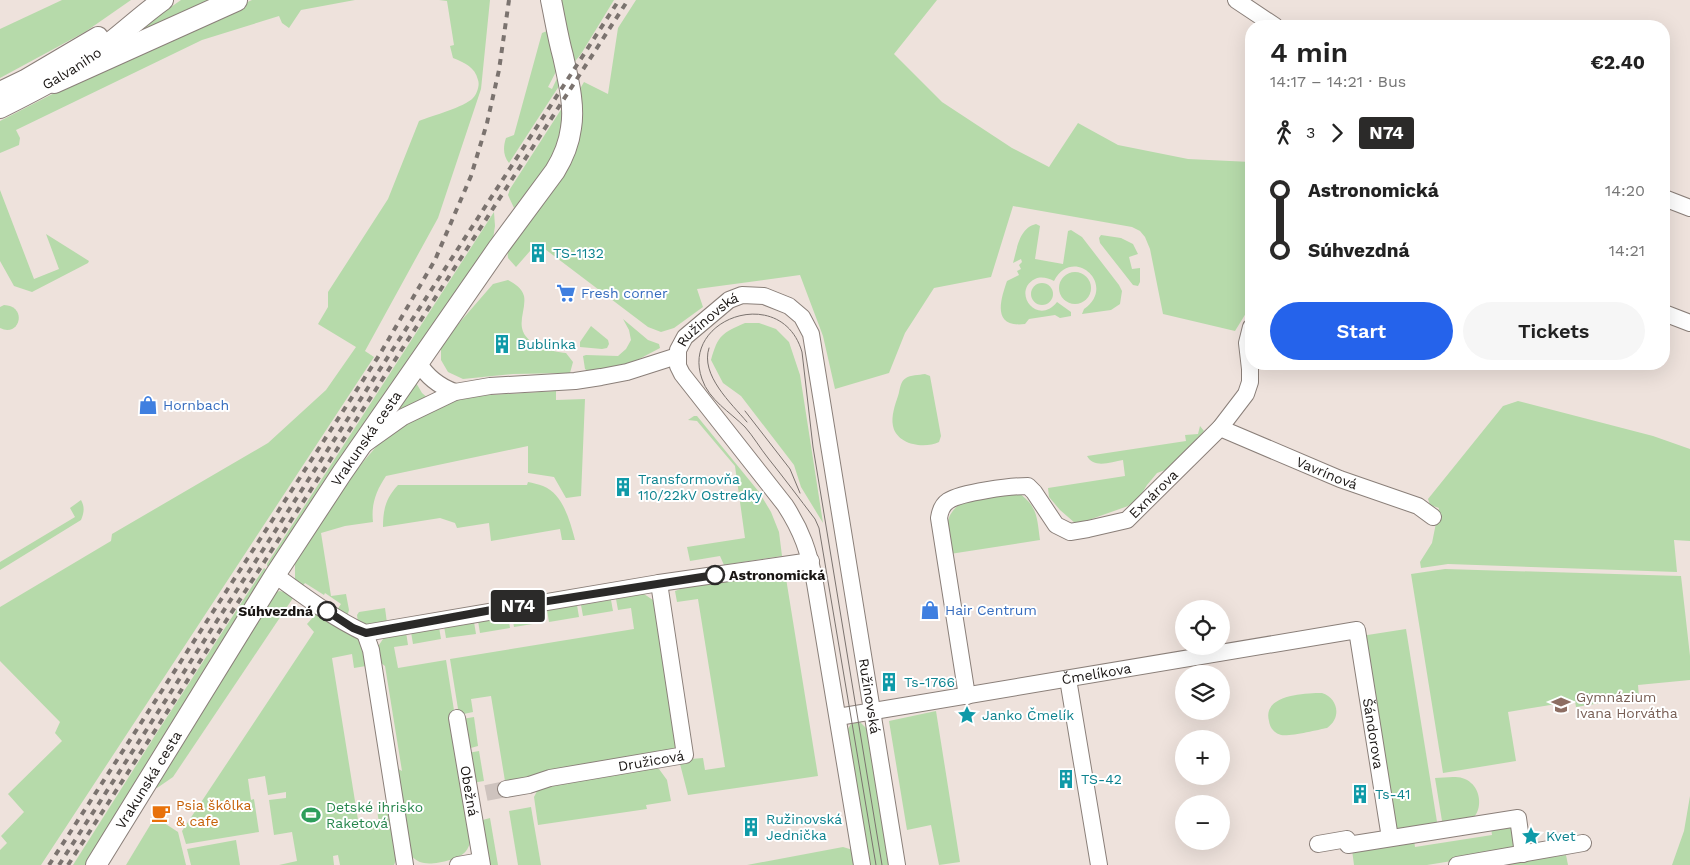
<!DOCTYPE html>
<html lang="en">
<head>
<meta charset="utf-8">
<style>
	body { margin:0; font-family:"Work Sans",sans-serif; background:#f6f6f6; color:#222; height:100vh; display:flex; flex-direction:column; font-size:19px; white-space:nowrap }
	* { box-sizing:border-box; margin:0 }
	p { font-size:16px; color:#767676 }
	.icon { flex:none; width:28px; height:28px; fill:none; stroke:currentColor; stroke-width:2; stroke-linecap:round; stroke-linejoin:round }
	.map { position:relative; flex:1; overflow:hidden }
	.details { position:absolute; left:1245px; top:20px; width:425px; height:350px; display:flex; flex-direction:column; background:#fff; border-radius:20px; box-shadow:0 5px 20px #0002 }
	.details>* { flex:none }
	.badge { padding:0 10px; border-radius:4px; font-size:18px; line-height:32px }
	.fabs { position:absolute; left:1175px; top:600px; display:grid; gap:10px }
	.fabs a { display:grid; place-items:center; width:55px; height:55px; border-radius:50%; background:#fff; box-shadow:0 5px 20px #0002; font-size:25px }
	.map>.badge { position:absolute; translate:-50% -50%; box-shadow:0 0 0 2px #fff }
	.legs { display:flex; align-items:center; gap:8px; height:55px; padding:0 25px; font-size:16px }
	.legs p { margin-inline-start:auto }
	.headline { display:flex; align-items:center; justify-content:space-between; height:85px; padding:0 25px }
	h1 { font-size:28px; font-weight:600; line-height:38px }
	.button { display:flex; gap:10px; margin-top:auto; padding:10px 25px }
	.button a { flex:1; height:58px; border-radius:30px; background:#2563eb; color:#fff; font-size:20px; font-weight:600; line-height:58px; text-align:center }
	.button a+a { background:#f6f6f6; color:#222 }
	ul { padding:0 25px; list-style:none }
	li { display:flex; align-items:center; gap:18px; height:60px; font-size:19px }
	li i { display:grid; place-items:center; width:8px; height:100%; margin:0 6px; background:currentColor }
	li i::after { content:''; width:12px; height:12px; margin:-6px; border:4px solid; border-radius:50%; background:#fff }
	li p { margin-inline-start:auto }
	li:first-child i { background:linear-gradient(#0000 50%,currentColor 0) }
	li:last-child i { background:linear-gradient(currentColor 50%,#0000 0) }
	.map>svg:first-child { display:block }
	.green { fill:#b6daaa }
	.lines { fill:none; stroke-linecap:round; stroke-linejoin:round }
	.minor-tunnel { stroke:#cec3be; stroke-width:16; stroke-dasharray:16 8; stroke-linecap:butt }
	.minor-casing { stroke:#8a7f79; stroke-width:18 }
	.major-casing { stroke:#8a7f79; stroke-width:22 }
	.highway-casing { stroke:#8a7f79; stroke-width:24 }
	.minor { stroke:#fff; stroke-width:16 }
	.major { stroke:#fff; stroke-width:20 }
	.highway { stroke:#fff; stroke-width:22 }
	.tram { stroke:#7b736f; stroke-width:1 }
	.rail { stroke:#7b736f; stroke-width:4; stroke-dasharray:6 6; stroke-linecap:butt }
	.line-1-casing { stroke:#fff; stroke-width:11 }
	.line-1 { stroke:#2b2a29; stroke-width:8 }
	.stop-1-dot { fill:#fff; stroke:#2b2a29; stroke-width:2.5 }
	.labels { text-anchor:middle; stroke-width:4; stroke-linejoin:round; paint-order:stroke }
	.street-label { font-size:14px; fill:#191513; stroke:#fff }
	.culture-label { font-size:14px; fill:#0d838f; stroke:#fff; text-anchor:start }
	.shop-label { font-size:14px; fill:#366cbe; stroke:#fff; text-anchor:start }
	.stop-label { font-size:14px; font-weight:bold; fill:#191513; stroke:#fff; text-anchor:start }
	.education-label { font-size:14px; fill:#785e54; stroke:#fff; text-anchor:start }
	.food-label { font-size:14px; fill:#c56008; stroke:#fff; text-anchor:start }
	.leisure-label { font-size:14px; fill:#27864d; stroke:#fff; text-anchor:start }
</style>
</head>
<body>
<div class="map">
<svg width="1690" height="865" viewBox="0 0 1690 865">
	<rect width="100%" height="100%" fill="#eee2dc"/>
	<g class="green">
		<polygon points="62,0 131,0 85,32 0,78 0,29"/>
		<polygon points="181,0 211,0 131,35"/>
		<polygon points="252,0 355,0 301,10 289,28 282,23 279,16 202,40 16,130 20,138 19,145 0,153 0,121 140,49"/>
		<path d="M 439,0 L 490,0 L 481,89 L 438,218 L 365,351 L 374,357 L 41,865 L 0,865 L 0,850 L 7,843 L 1,836 L 24,812 L 8,794 L 62,741 L 55,733 L 60,722 L 0,661 L 0,607 L 111,541 L 112,534 L 268,443 L 326,390 L 356,347 L 318,324 L 328,307 L 328,292 L 388,199 L 419,121 C 431,116 465,107 473,98 C 477,94 480,85 478,80 C 475,67 465,63 453,58 L 450,46 L 454,45 L 447,1 Z"/>
		<polygon points="559,0 614,0 581,54 572,65"/>
		<polygon points="636,0 937,0 894,54 942,102 1012,148 1049,167 1078,123 1118,145 1188,159 1251,162 1251,305 1235,331 1163,314 1150,249 1145,237 1140,231 1132,227 1013,206 991,277 934,288 905,333 889,373 835,389 823,336 800,275 697,289 703,307 674,328 661,332 648,327 537,243 516,267 508,258 507,248 561,173 577,94 584,82 608,94 618,28"/>
		<path d="M 547,31 L 559,66 L 548,87 L 552,89 L 560,72 L 561,83 L 509,163 C 503,156 503,147 506,138 L 514,135 L 542,33 Z"/>
		<path d="M 562,108 C 563,113 564,118 563,123 C 560,155 533,184 514,208 L 508,195 L 510,189 Z"/>
		<polygon points="0,190 34,279 59,269 46,234 89,261 88,263 32,292 14,286 0,261"/>
		<polygon points="494,212 495,226 493,239 270,567 267,566 267,564"/>
		<path d="M 1036,224 L 1040,226 L 1035,259 L 1063,264 L 1068,231 L 1071,230 L 1082,237 L 1119,285 L 1122,291 L 1120,304 L 1111,310 L 1082,314 L 1084,309 C 1118,285 1073,245 1054,281 C 1048,278 1041,276 1035,279 C 1011,291 1037,327 1057,302 L 1071,312 L 1071,316 L 1060,318 L 1055,315 L 1029,319 L 1025,324 C 992,328 1000,301 1007,281 L 1019,275 L 1017,271 L 1021,269 L 1019,265 L 1022,262 L 1021,259 L 1013,263 C 1017,249 1019,228 1036,224 Z"/>
		<polygon points="1101,235 1121,238 1133,244 1138,254 1129,257 1132,269 1140,268 1140,282 1138,286 1133,285 1100,243 1099,238"/>
		<circle cx="1075" cy="288" r="16"/>
		<path d="M 508,280 C 515,284 522,288 524,296 C 526,306 520,318 522,328 C 525,345 552,352 566,353 L 573,362 L 570,373 L 513,374 L 463,379 L 448,372 L 441,360 L 441,344 L 493,284 Z"/>
		<circle cx="1042" cy="294" r="11"/>
		<path d="M 4,305 C 28,306 20,338 0,328 L 0,307 Z"/>
		<polygon points="623,319 648,340 659,344 660,348 626,366 589,372 585,369 583,356 586,355 618,356 626,349 631,340 629,330"/>
		<path d="M 745,323 L 759,323 L 776,329 L 789,342 L 800,375 L 823,523 L 801,487 L 794,465 L 741,396 L 723,383 L 711,360 C 718,335 722,333 745,323 Z"/>
		<polygon points="591,326 608,340 609,344 607,348 602,349 580,347 580,342"/>
		<path d="M 925,374 L 930,376 L 941,436 L 939,442 C 924,449 897,445 893,426 C 891,416 895,405 898,396 C 900,390 900,381 906,378 C 910,375 919,375 925,374 Z"/>
		<polygon points="415,381 422,393 430,400 413,408 393,412"/>
		<path d="M 556,391 L 556,400 L 585,399 L 581,496 L 566,498 L 554,477 L 528,473 L 528,446 L 386,476 C 376,491 371,504 373,522 L 345,526 L 321,533 L 331,596 L 346,594 L 349,610 L 347,617 L 337,610 L 341,604 L 325,593 L 324,595 L 305,583 L 302,587 L 295,582 L 295,559 L 350,477 L 382,440 L 426,409 L 473,396 Z"/>
		<polygon points="1518,401 1653,436 1690,449 1690,541 1674,540 1677,572 1448,564 1421,568 1420,562 1432,543 1439,508 1430,505 1428,499 1503,406"/>
		<polygon points="694,416 697,416 759,492 771,512 779,532 782,556 724,565 720,556 690,561 687,547 745,538 735,466 697,421 688,420"/>
		<path d="M 1200,426 L 1204,431 L 1171,468 L 1157,473 L 1147,485 L 1139,498 L 1128,506 L 1083,522 L 1075,523 L 1060,510 L 1049,497 L 1048,488 L 1125,476 L 1123,460 C 1111,462 1094,469 1087,456 L 1186,441 L 1185,435 L 1198,434 Z"/>
		<path d="M 528,482 C 533,483 538,484 543,486 C 563,494 570,521 575,540 L 562,540 L 560,529 L 491,541 L 489,523 L 457,528 L 455,523 L 440,518 L 383,527 C 383,509 386,498 398,485 L 527,485 Z"/>
		<path d="M 1020,494 C 1038,507 1037,519 1040,540 L 950,554 C 949,546 947,538 947,530 C 947,492 993,497 1020,494 Z"/>
		<path d="M 81,500 C 85,507 84,513 81,520 L 0,570 L 0,562 L 75,517 L 70,508 Z"/>
		<polygon points="264,568 269,572 89,865 73,865 156,734"/>
		<polygon points="1445,569 1681,576 1690,656 1690,680 1638,685 1639,697 1576,707 1575,701 1508,712 1516,761 1443,773 1411,574"/>
		<polygon points="785,572 818,776 688,795 679,760 703,758 705,770 725,767 698,599 677,602 675,591 683,588"/>
		<polygon points="280,591 295,595 173,777 157,788 154,783 275,592"/>
		<polygon points="644,594 653,600 661,612 680,734 676,748 505,781 491,696 471,699 473,712 459,715 450,659 634,629 631,608 618,610 616,599"/>
		<polygon points="611,600 613,611 583,616 581,605"/>
		<polygon points="577,605 579,617 549,622 547,610"/>
		<polygon points="385,608 387,623 368,626 358,623 357,615 359,612"/>
		<polygon points="542,611 545,622 514,627 512,616"/>
		<polygon points="320,614 356,635 361,641 366,666 354,668 352,654 332,658 359,826 379,823 377,810 390,807 397,858 394,865 340,865 338,855 333,856 334,865 279,865 297,861 292,832 274,835 269,800 286,798 286,792 268,795 265,776 248,779 251,800 254,799 259,832 186,844 182,831 314,632 307,624 315,615"/>
		<polygon points="508,616 510,628 480,633 478,621"/>
		<polygon points="474,622 476,634 446,638 444,626"/>
		<polygon points="439,627 441,639 413,644 411,632"/>
		<polygon points="1406,629 1438,828 1393,831 1361,636"/>
		<path d="M 406,632 L 408,645 L 394,647 L 398,668 L 446,660 L 464,773 L 471,836 C 470,841 470,846 466,851 C 459,860 434,865 424,863 C 418,862 414,859 410,854 L 393,766 L 402,771 L 385,666 L 376,659 L 377,648 L 385,636 Z"/>
		<path d="M 1322,693 C 1338,698 1342,718 1327,728 C 1317,730 1289,737 1281,735 C 1274,733 1270,728 1269,721 C 1262,695 1304,693 1322,693 Z"/>
		<polygon points="936,711 960,862 939,865 931,825 907,830 889,721"/>
		<polygon points="474,717 478,746 467,749 462,719"/>
		<polygon points="860,722 868,730 890,865 868,865 846,732 851,724"/>
		<polygon points="479,751 484,781 472,783 468,753"/>
		<polygon points="645,766 659,769 667,780 671,801 646,805 647,809 538,825 534,797 539,787"/>
		<path d="M 1453,777 C 1460,777 1466,778 1471,783 C 1481,791 1482,810 1473,818 C 1468,822 1450,825 1443,827 L 1435,778 Z"/>
		<polygon points="1690,796 1690,865 1672,865 1684,831"/>
		<polygon points="531,807 541,865 518,865 509,811"/>
		<polygon points="155,817 178,832 186,865 126,865"/>
		<polygon points="490,818 498,865 486,865 479,821"/>
		<polygon points="1511,825 1514,851 1427,865 1354,865 1352,850 1414,840 1415,847 1492,835 1491,827"/>
		<polygon points="236,840 240,865 191,865 187,849"/>
		<polygon points="843,847 853,850 856,865 747,865"/>
		<polygon points="1566,855 1568,865 1495,865"/>
	</g>
	<g class="lines">
		<polyline class="minor-tunnel" points="486,793 506,789"/>
		<g class="minor-casing">
			<g id="minor">
				<polyline points="1236,0 1275,26"/>
				<polyline points="1664,198 1690,208"/>
				<polyline points="1664,313 1690,323"/>
				<path d="M 418,362 C 427,377 438,386 455,392"/>
				<path id="s1" d="M 1220,428 L 1340,479 L 1418,506 L 1433,517"/>
				<polyline points="365,444 403,417 455,392 490,386 575,381 601,377 627,372 677,356"/>
				<path d="M 275,575 C 304,596 333,618 365,633 L 659,583 L 811,561"/>
				<polyline points="365,633 371,650 405,865"/>
				<polyline points="1068,679 1099,865"/>
				<path id="s2" d="M 967,696 L 939,518 C 940,511 942,505 948,501 C 962,492 1011,486 1028,486 L 1034,492 L 1056,525 L 1070,532 L 1088,529 L 1127,520 L 1220,428 L 1246,394 L 1250,382 L 1250,369 L 1247,343 L 1251,327"/>
				<path id="s3" d="M 838,717 L 1357,630 L 1390,838"/>
				<path id="s4" d="M 457,718 L 482,865"/>
				<path id="s5" d="M 506,789 L 529,785 L 550,778 L 685,755 L 659,583"/>
				<polyline points="1318,844 1347,839 1348,845 1518,818 1523,854"/>
				<polyline points="458,865 481,861"/>
				<path id="s6" d="M 862,865 L 815,583 C 809,552 802,531 785,505 L 682,374 L 678,366 L 678,350 L 685,337 L 729,300 L 742,295 L 764,296 L 789,306 L 802,317 L 811,334 L 897,865"/>
				<polyline points="1457,865 1583,843"/>
			</g>
		</g>
		<g class="major-casing">
			<g id="major">
				<polyline points="0,92 25,80 98,37"/>
				<path id="s7" d="M 0,108 C 36,90 71,72 103,48 C 123,33 142,15 163,0"/>
				<path id="s8" d="M 96,865 L 275,575 L 342,473 L 498,248 L 555,171 C 563,158 569,144 571,128 C 575,105 568,79 563,56 C 558,38 555,19 551,0"/>
			</g>
		</g>
		<g class="highway-casing">
			<polyline id="highway" points="54,82 236,0"/>
		</g>
		<use href="#minor" class="minor"/>
		<use href="#major" class="major"/>
		<use href="#highway" class="highway"/>
		<g class="tram">
			<path d="M 709,348 C 700,375 731,403 747,422"/>
			<polyline points="745,411 790,469 800,493"/>
			<path d="M 876,865 L 819,528 L 815,519 C 799,498 784,478 768,458 C 760,448 753,436 745,427 C 730,412 709,400 702,379 C 680,318 782,283 802,352 L 813,447 L 882,865"/>
		</g>
		<g class="rail">
			<polyline points="49,865 380,354 435,260 471,176 487,123 499,70 509,0"/>
			<polyline points="59,865 619,0"/>
			<polyline points="68,865 628,0"/>
		</g>
	</g>
	<g class="lines">
		<g class="line-1-casing">
			<polyline id="line-1" points="327,611 353,628 366,633 497,609 715,575"/>
		</g>
		<use href="#line-1" class="line-1"/>
	</g>
	<defs>
		<g id="building-bare" transform="scale(1.5)"><path d="M-4-6H4V6H1V3H-1V6H-4ZM-2.5-4.3h1.7v1.8h-1.7ZM.8-4.3h1.7v1.8H.8ZM-2.5-1h1.7V.8h-1.7ZM.8-1h1.7V.8H.8Z" fill="#0f9aa8" stroke="#fff" stroke-width="2.5" paint-order="stroke"/></g>
		<g id="supermarket-bare" transform="scale(1.5)"><path d="M-6-5.5h2.5l.6 2H6L4.5 2H-2.5L-4.4-4H-6ZM-1.5 3.2a1.3 1.3 0 1 0 .1 0ZM3 3.2a1.3 1.3 0 1 0 .1 0Z" fill="#3f7fe0" stroke="#fff" stroke-width="2.5" paint-order="stroke"/></g>
		<g id="shop-bare" transform="scale(1.5)"><path d="M-5-2.5h2.3a2.7 3.5 0 0 1 5.4 0H5L5.5 6h-11ZM-1.5-2.5h3a1.5 2.3 0 0 0-3 0Z" fill="#3f7fe0" stroke="#fff" stroke-width="2.5" paint-order="stroke"/></g>
		<g id="school-bare" transform="scale(1.5)"><path d="M0-5L7-2L0 1L-7-2ZM-4 1L0 2.5L4 1V4Q0 6-4 4Z" fill="#8d6e63" stroke="#fff" stroke-width="2.5" paint-order="stroke"/></g>
		<g id="sight-bare" transform="scale(1.5)"><path d="M0-6L1.8-2.2L6-1.7L2.9 1.2L3.7 5.4L0 3.3L-3.7 5.4L-2.9 1.2L-6-1.7L-1.8-2.2Z" fill="#0f9aa8" stroke="#fff" stroke-width="2.5" paint-order="stroke"/></g>
		<g id="cafe-bare" transform="scale(1.5)"><path d="M-5.5-4.5H6V0H3Q3 3.5 0 3.5H-2.5Q-5.5 3.5-5.5 0ZM3-3.2v2h1.7v-2ZM-6 4.5H4V6H-6Z" fill="#e8710a" stroke="#fff" stroke-width="2.5" paint-order="stroke"/></g>
		<g id="stadium-bare" transform="scale(1.5)"><path d="M0-5a6.5 5 0 1 0 0 10a6.5 5 0 1 0 0-10ZM-3.5-1.8h7v3.6h-7Z" fill="#2e9e5b" stroke="#fff" stroke-width="2.5" paint-order="stroke"/></g>
	</defs>
	<g fill-rule="evenodd">
		<use href="#building-bare" x="538" y="253"/>
		<use href="#supermarket-bare" x="566" y="293"/>
		<use href="#building-bare" x="502" y="344"/>
		<use href="#shop-bare" x="148" y="405"/>
		<use href="#building-bare" x="623" y="487"/>
		<use href="#shop-bare" x="930" y="610"/>
		<use href="#building-bare" x="889" y="682"/>
		<use href="#school-bare" x="1561" y="705"/>
		<use href="#sight-bare" x="967" y="715"/>
		<use href="#building-bare" x="1066" y="779"/>
		<use href="#building-bare" x="1360" y="794"/>
		<use href="#cafe-bare" x="161" y="813"/>
		<use href="#stadium-bare" x="311" y="815"/>
		<use href="#building-bare" x="751" y="827"/>
		<use href="#sight-bare" x="1531" y="836"/>
	</g>
	<g class="stop-1-dot">
		<circle cx="715" cy="575" r="9"/>
		<circle cx="327" cy="611" r="9"/>
	</g>
	<g class="labels">
		<g class="street-label">
			<text dy="5" stroke="none"><textPath href="#s7" startOffset="82">Galvaniho</textPath></text>
			<text dy="5" stroke="none"><textPath href="#s6" startOffset="605">Ružinovská</textPath></text>
			<text dy="5" stroke="none"><textPath href="#s8" startOffset="505">Vrakunská cesta</textPath></text>
			<text dy="5" stroke="none"><textPath href="#s1" startOffset="116">Vavrínová</textPath></text>
			<text dy="5" stroke="none"><textPath href="#s2" startOffset="441">Exnárova</textPath></text>
			<text dy="5" stroke="none"><textPath href="#s3" startOffset="262">Čmelíkova</textPath></text>
			<text dy="5" stroke="none"><textPath href="#s6" startOffset="1100">Ružinovská</textPath></text>
			<text dy="5" stroke="none"><textPath href="#s3" startOffset="631">Šándorova</textPath></text>
			<text dy="5" stroke="none"><textPath href="#s5" startOffset="148">Družicová</textPath></text>
			<text dy="5" stroke="none"><textPath href="#s8" startOffset="100">Vrakunská cesta</textPath></text>
			<text dy="5" stroke="none"><textPath href="#s4" startOffset="74">Obežná</textPath></text>
		</g>
		<g class="culture-label">
			<text x="553" y="258">TS-1132</text>
			<text x="517" y="349">Bublinka</text>
			<text x="638" y="484">Transformovňa<tspan x="638" dy="16">110/22kV Ostredky</tspan></text>
			<text x="904" y="687">Ts-1766</text>
			<text x="982" y="720">Janko Čmelík</text>
			<text x="1081" y="784">TS-42</text>
			<text x="1375" y="799">Ts-41</text>
			<text x="766" y="824">Ružinovská<tspan x="766" dy="16">Jednička</tspan></text>
			<text x="1546" y="841">Kvet</text>
		</g>
		<g class="shop-label">
			<text x="581" y="298">Fresh corner</text>
			<text x="163" y="410">Hornbach</text>
			<text x="945" y="615">Hair Centrum</text>
		</g>
		<g class="stop-label">
			<text x="729" y="580">Astronomická</text>
			<text x="313" y="616" text-anchor="end">Súhvezdná</text>
		</g>
		<g class="education-label">
			<text x="1576" y="702">Gymnázium<tspan x="1576" dy="16">Ivana Horvátha</tspan></text>
		</g>
		<g class="food-label">
			<text x="176" y="810">Psia škôlka<tspan x="176" dy="16">&amp; cafe</tspan></text>
		</g>
		<g class="leisure-label">
			<text x="326" y="812">Detské ihrisko<tspan x="326" dy="16">Raketová</tspan></text>
		</g>
	</g>
</svg>
<div class="fabs">
<a><svg class="icon" aria-label="locate" viewBox="0 0 24 24"><circle cx="12" cy="12" r="6"/><path d="M12 2v4M12 18v4M2 12h4M18 12h4"/></svg></a>
<a><svg class="icon" aria-label="layers" viewBox="0 0 24 24"><path d="M12 4l9 5-9 5-9-5zM3 14l9 5 9-5"/></svg></a>
<a>+</a>
<a>−</a>
</div>
<b class="badge" style="left:518px;top:606px;background:#2b2a29;color:#fff">N74</b>
<section class="details">
<div class="headline"><div><h1>4 min</h1><p>14:17 – 14:21 · Bus</p></div><b>€2.40</b></div>
<div class="legs"><svg class="icon" aria-label="walk" viewBox="0 0 24 24"><circle cx="13" cy="4" r="2"/><path d="M13 8l-2 6 4 7M11 14l-3 7M7 12l3-4h3l4 4"/></svg>3<svg class="icon" aria-label="forward" viewBox="0 0 24 24"><path d="M9 5l7 7-7 7"/></svg><b class="badge" style="background:#2b2a29;color:#fff">N74</b></div>
<ul>
<li><i style="color:#2b2a29"></i><b>Astronomická</b><p>14:20</p></li>
<li><i style="color:#2b2a29"></i><b>Súhvezdná</b><p>14:21</p></li>
</ul>
<div class="button"><a>Start</a><a>Tickets</a></div>
</section>
</div>
</body>
</html>
